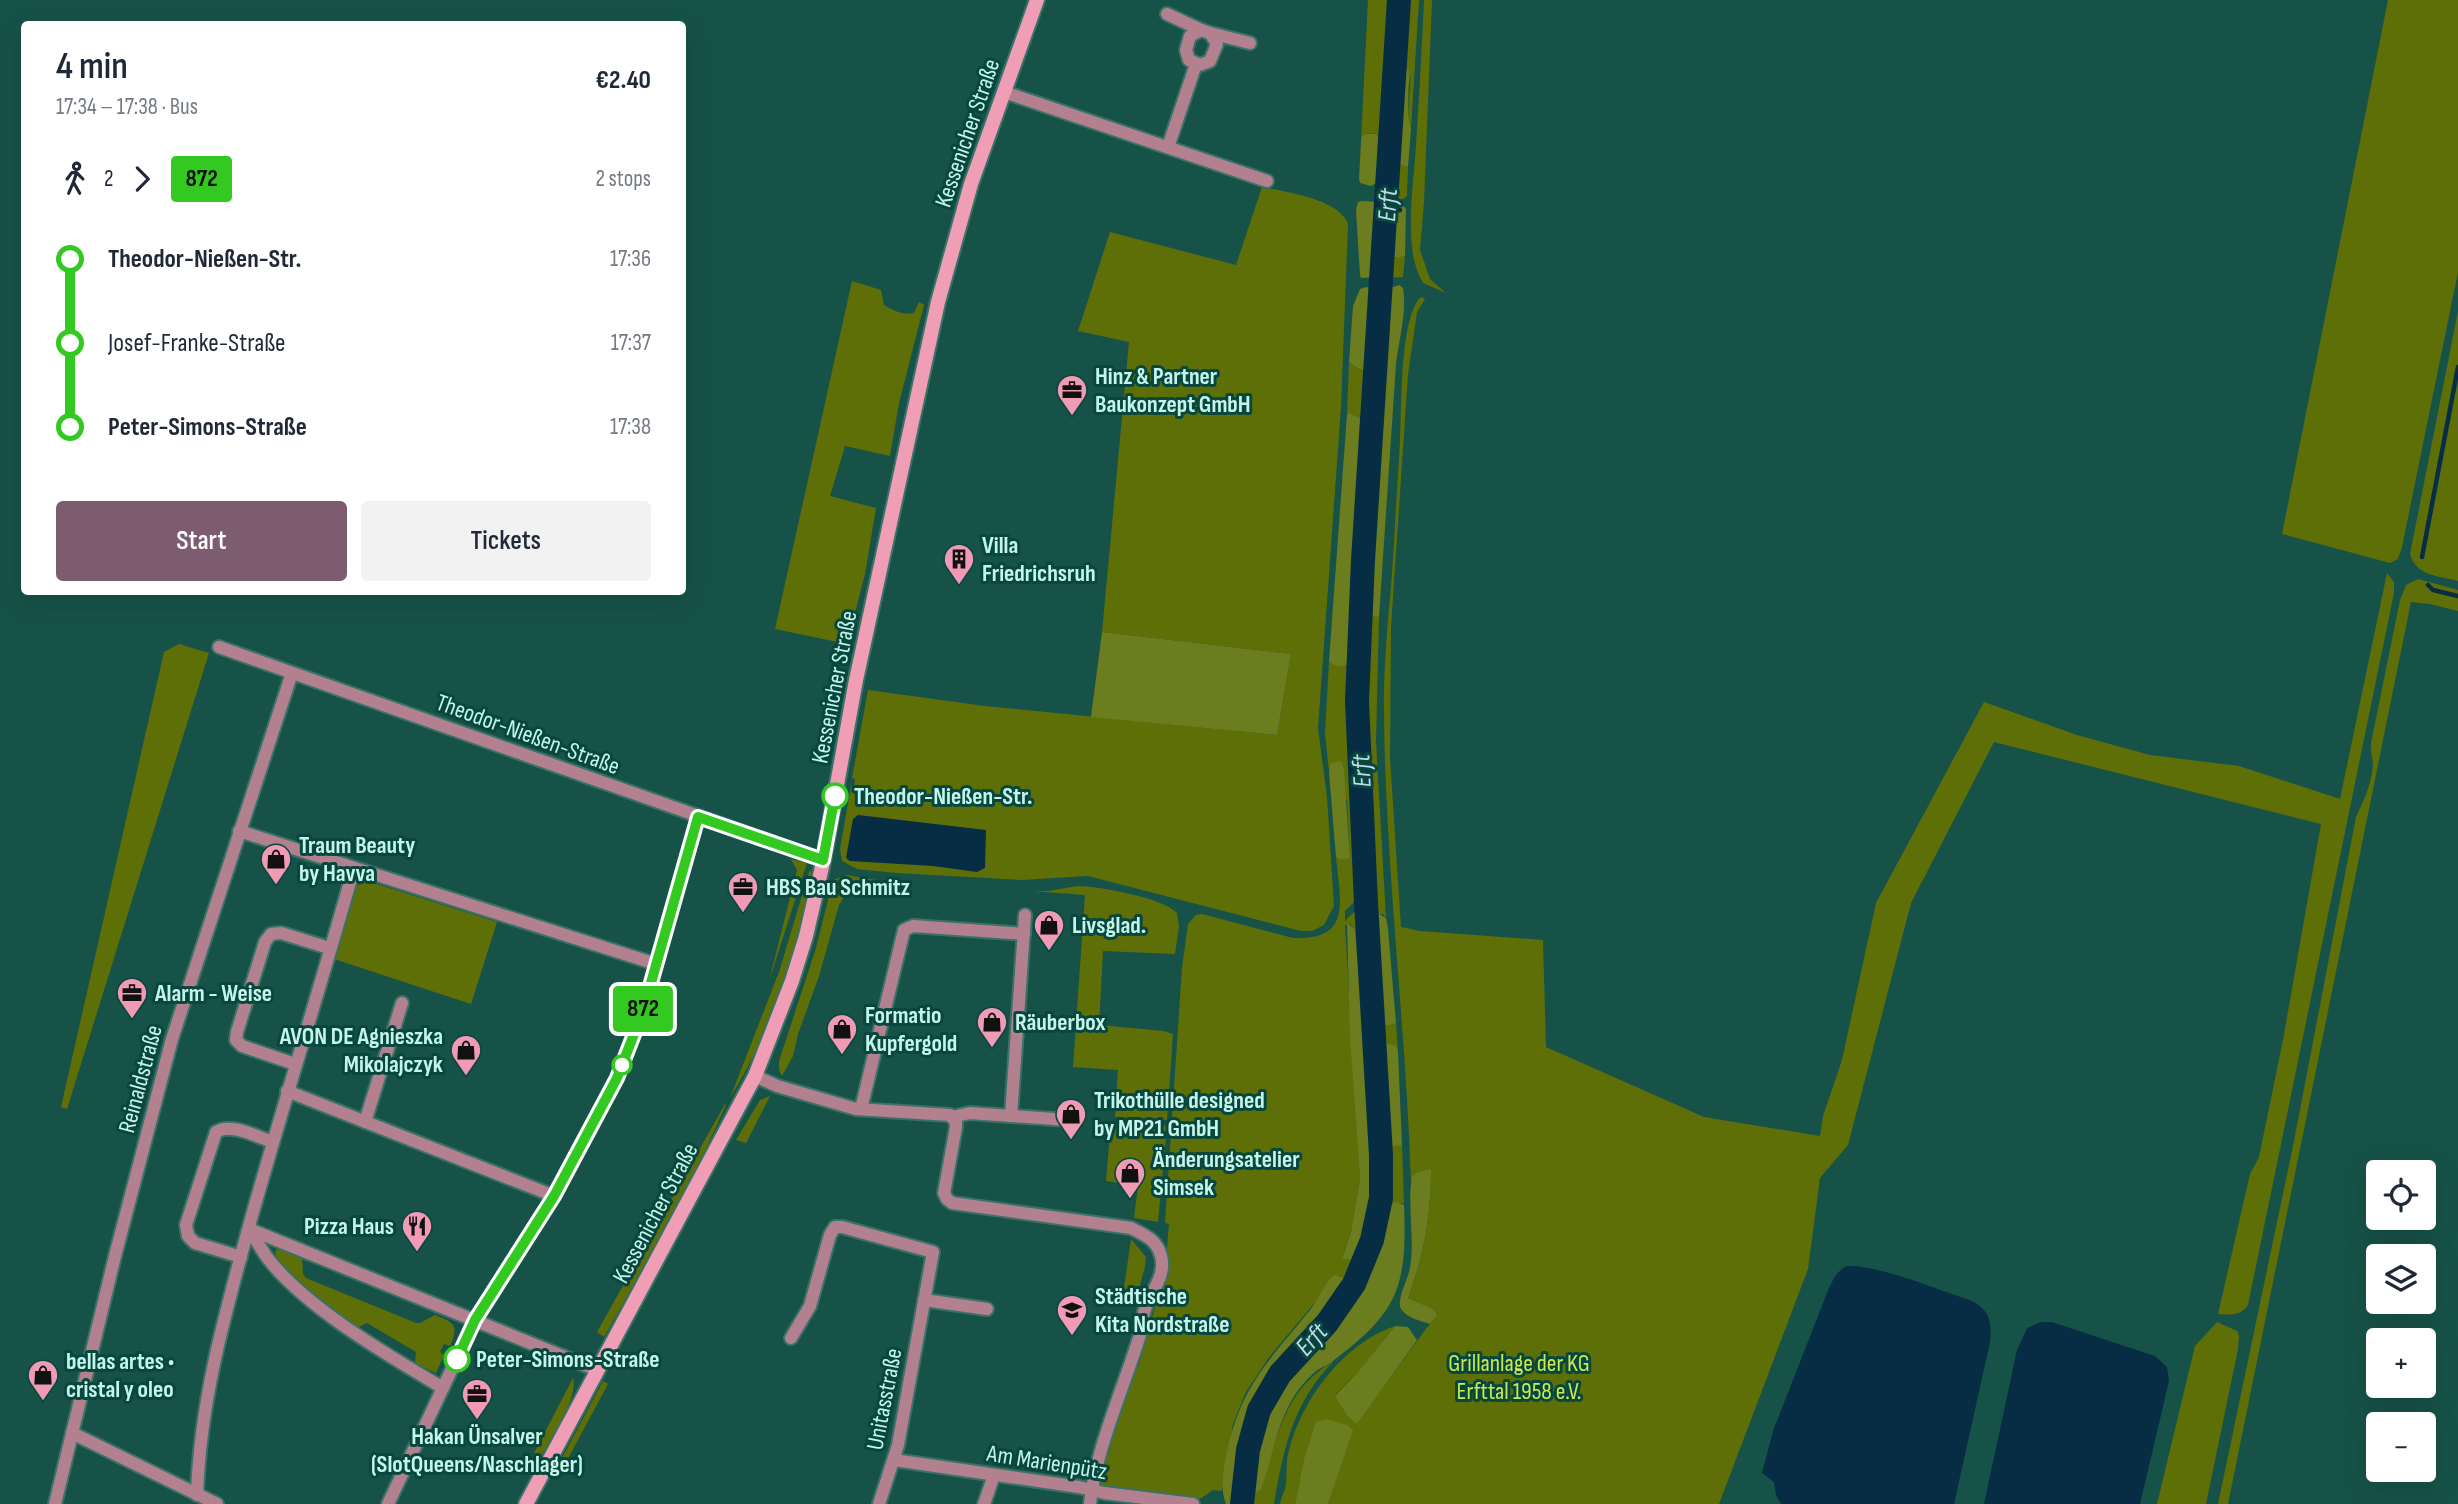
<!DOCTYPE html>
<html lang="en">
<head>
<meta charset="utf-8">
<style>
	body { margin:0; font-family:"Sofia Sans Condensed",sans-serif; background:#f2f2f3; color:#1f2937; height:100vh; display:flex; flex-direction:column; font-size:26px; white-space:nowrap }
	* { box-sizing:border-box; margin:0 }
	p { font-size:23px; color:#747a83 }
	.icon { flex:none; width:38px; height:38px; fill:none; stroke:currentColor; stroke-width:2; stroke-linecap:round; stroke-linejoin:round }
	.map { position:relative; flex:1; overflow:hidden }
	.details { position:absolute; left:21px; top:21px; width:665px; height:574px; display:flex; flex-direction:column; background:#fff; border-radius:7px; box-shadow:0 7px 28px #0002 }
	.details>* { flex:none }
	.badge { padding:0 14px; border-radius:5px; font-size:24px; line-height:46px }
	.controls { position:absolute; left:2366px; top:1160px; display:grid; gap:14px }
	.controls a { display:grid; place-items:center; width:70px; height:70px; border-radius:7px; background:#fff; box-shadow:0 7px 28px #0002; font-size:35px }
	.map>.badge { position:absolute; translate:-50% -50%; box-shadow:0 0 0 4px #fff }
	.legs { display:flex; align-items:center; gap:10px; height:77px; padding:0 35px; font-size:23px }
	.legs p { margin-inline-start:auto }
	.overview { display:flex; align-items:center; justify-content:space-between; height:119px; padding:0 35px }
	h1 { font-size:38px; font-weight:600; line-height:52px }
	.cta { display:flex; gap:14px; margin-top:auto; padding:14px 35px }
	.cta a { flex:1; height:80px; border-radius:7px; background:#7d5c70; color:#fff; font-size:28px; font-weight:600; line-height:80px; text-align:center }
	.cta a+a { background:#f2f2f3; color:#1f2937 }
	ul { padding:0 35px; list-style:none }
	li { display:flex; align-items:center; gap:24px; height:84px; font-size:26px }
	li i { display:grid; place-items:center; width:10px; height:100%; margin:0 9px; background:currentColor }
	li i::after { content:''; width:18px; height:18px; margin:-9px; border:5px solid; border-radius:50%; background:#fff }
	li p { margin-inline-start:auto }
	li:first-child i { background:linear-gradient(#0000 50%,currentColor 0) }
	li:last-child i { background:linear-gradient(currentColor 50%,#0000 0) }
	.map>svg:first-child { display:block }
	.green { fill:#5e6f08 }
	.forest { fill:#6b7d1e }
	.water { fill:#062d44 }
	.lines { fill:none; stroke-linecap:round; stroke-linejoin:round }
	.stream { stroke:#062d44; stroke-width:4.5 }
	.river { stroke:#062d44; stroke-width:24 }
	.street-casing { stroke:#3a7268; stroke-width:16 }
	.secondary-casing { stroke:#3a7268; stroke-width:18 }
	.street { stroke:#b3808f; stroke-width:12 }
	.secondary { stroke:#ef9eb6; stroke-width:14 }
	.line-1-casing { stroke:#fff; stroke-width:16 }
	.line-1 { stroke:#33c920; stroke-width:10 }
	.stop-1-dot { fill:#fff; stroke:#33c920; stroke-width:3.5 }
	.labels { text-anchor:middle; stroke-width:6; stroke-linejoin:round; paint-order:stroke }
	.street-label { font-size:24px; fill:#c4f4ea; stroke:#07473e }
	.poi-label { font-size:24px; font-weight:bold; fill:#c4f4ea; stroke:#07473e; text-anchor:start }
	.stop-label { font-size:24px; font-weight:bold; fill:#c4f4ea; stroke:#07473e; text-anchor:start }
	.park-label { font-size:24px; fill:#ccea50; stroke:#07473e }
	.water-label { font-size:26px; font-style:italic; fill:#c1d9ea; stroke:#07473e }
</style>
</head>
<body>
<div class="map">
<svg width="2458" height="1504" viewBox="0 0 2458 1504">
	<rect width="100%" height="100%" fill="#175248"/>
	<g class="green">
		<path d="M 1368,0 L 1394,0 L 1385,144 C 1380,134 1372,131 1362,136 L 1361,141 Z"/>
		<polygon points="1403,0 1419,0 1411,129 1408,115 1411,74 1402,120 1395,134"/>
		<path d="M 1424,0 L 1432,0 L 1424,202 L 1420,250 L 1430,279 L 1446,293 L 1423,283 C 1402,249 1414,184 1416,145 C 1419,97 1422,48 1424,0 Z"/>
		<polygon points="2388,0 2458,0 2458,272 2402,547 2398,559 2390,563 2282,534"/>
		<polygon points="1394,163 1408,167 1407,196 1403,199 1392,198"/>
		<path d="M 1262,187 C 1286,192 1339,199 1348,224 L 1341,407 L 1318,728 L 1327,797 L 1334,906 L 1324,925 L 1312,931 L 1301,931 L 1088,876 L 1022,880 L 896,873 L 857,869 L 842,861 L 840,849 L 851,786 L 854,786 L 855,779 L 852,778 L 868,690 L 985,706 L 1277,735 L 1291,654 L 1102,632 L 1129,342 L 1078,331 L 1110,232 L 1236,265 Z"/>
		<polygon points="1389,256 1399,258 1405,256 1403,277 1389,278"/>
		<path d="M 852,281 L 881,290 L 884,305 C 892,310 904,316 914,313 L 919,302 L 924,305 L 899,403 L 890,456 L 845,446 L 830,496 L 876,508 L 865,574 L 847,644 L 775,629 Z"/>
		<path d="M 1421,297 L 1425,299 L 1417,312 L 1408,374 L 1391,627 L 1390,758 L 1401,927 L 1420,931 L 1543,940 L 1546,1047 L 1704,1117 L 1820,1136 L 1823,1116 L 1842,1060 L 1876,903 L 1984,702 L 2077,735 L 2150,755 L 2239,766 L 2340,799 L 2387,573 L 2394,582 L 2394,593 L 2248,1305 C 2240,1316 2231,1315 2218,1314 L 2250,1174 L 2259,1157 L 2283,1040 L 2321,824 L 1994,742 L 1911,903 L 1848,1145 L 1820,1178 L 1808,1269 L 1719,1504 L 1328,1504 L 1352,1430 L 1304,1459 L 1295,1504 L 1280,1504 C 1281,1498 1283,1494 1285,1489 C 1288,1476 1285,1463 1289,1450 C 1302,1399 1344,1343 1395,1326 L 1357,1373 L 1335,1395 L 1348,1417 L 1357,1423 L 1425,1330 L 1438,1315 L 1433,1309 L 1408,1298 C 1424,1256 1431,1215 1431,1170 L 1418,1172 L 1412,1176 L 1411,1183 C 1406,1028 1386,873 1384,717 C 1383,669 1388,622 1392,574 C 1395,530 1397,486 1400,442 C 1402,412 1399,317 1421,297 Z"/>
		<path d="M 2458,311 L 2458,581 C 2439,576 2416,576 2410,554 Z"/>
		<polygon points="1349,362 1354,366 1367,369 1370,368 1365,425 1363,420 1350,413 1347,414"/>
		<path d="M 2418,579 L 2458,590 L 2458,611 L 2430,604 L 2411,602 L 2228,1504 L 2218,1504 L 2294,1141 L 2356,817 C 2364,800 2371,785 2373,766 C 2373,758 2370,751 2371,743 L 2400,600 L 2406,585 Z"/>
		<polygon points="1365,616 1379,617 1376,741 1386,918 1383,914 1376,915 1373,919 1362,731"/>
		<polygon points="179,644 209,653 67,1109 61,1107 164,652"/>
		<path d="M 1329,661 C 1336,668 1346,667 1354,661 L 1351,737 L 1360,896 L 1345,911 L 1345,921 L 1360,906 L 1369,1037 L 1362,1015 L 1355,929 L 1350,924 L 1345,925 L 1360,1179 L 1351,1232 L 1342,1257 L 1352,1260 L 1360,1257 L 1347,1282 L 1346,1279 L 1322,1294 L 1270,1356 L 1246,1392 L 1233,1424 L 1222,1491 L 1213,1490 L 1200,1499 L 1104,1487 L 1099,1482 L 1128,1388 L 1139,1364 L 1165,1271 L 1169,1224 L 1165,1223 L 1182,968 L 1188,924 L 1196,915 L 1202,914 L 1293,938 C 1353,941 1340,900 1336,857 L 1340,860 L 1350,858 L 1347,801 L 1330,764 L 1329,772 L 1325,733 Z"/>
		<polygon points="791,859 807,863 769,981 797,870"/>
		<path d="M 810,869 C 815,883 808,898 805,911 C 789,977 766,1040 730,1098 L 779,972 Z"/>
		<polygon points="847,875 876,880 849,890 839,905 819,976 798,1034 793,1056 782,1076 779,1070 779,1061 816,948 833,880"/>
		<polygon points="367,881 497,922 471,1004 334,959 356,886"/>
		<path d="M 1077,886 C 1098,886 1164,898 1177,913 L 1179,927 L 1175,954 L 1103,951 L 1099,1025 L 1164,1031 L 1173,1034 L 1167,1120 L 1115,1117 L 1118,1070 L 1073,1067 L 1085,895 L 1033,891 L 1049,891 Z"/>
		<polygon points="1396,1023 1398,1052 1396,1046 1382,1046 1381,1050 1380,1024 1388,1026"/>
		<polygon points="770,1096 746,1143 736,1140 760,1100"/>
		<path d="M 725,1104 L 726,1105 C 691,1185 647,1261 604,1337 L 597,1332 Z"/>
		<polygon points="1111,1123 1167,1126 1158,1222 1134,1218 1138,1186 1106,1181"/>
		<polygon points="1386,1144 1402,1145 1404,1205 1403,1203 1387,1205"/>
		<polygon points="1131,1239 1146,1257 1145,1267 1138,1292 1132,1292 1130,1304 1122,1302"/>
		<path d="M 280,1248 L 302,1257 L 303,1274 L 306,1278 L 416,1323 L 420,1323 L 435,1315 C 455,1323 459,1325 450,1346 L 444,1344 L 440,1352 L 444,1355 L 436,1373 L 415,1363 L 416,1352 L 367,1323 L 356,1328 L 325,1305 L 278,1261 L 275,1251 Z"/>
		<polygon points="2217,1322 2237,1331 2239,1336 2238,1349 2206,1504 2157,1504 2195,1346"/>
		<path d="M 1334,1361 C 1293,1401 1283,1451 1274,1504 L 1248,1504 L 1249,1492 L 1257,1493 L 1261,1490 C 1278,1438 1282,1391 1334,1361 Z"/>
		<path d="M 573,1378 C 579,1397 550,1440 540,1458 L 533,1455 Z"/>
		<polygon points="603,1381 608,1384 565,1464 560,1462"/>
	</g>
	<g class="forest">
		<polygon points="1409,69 1408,115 1411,129 1408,167 1394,163 1395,134 1402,120 1405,77 1406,70"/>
		<polygon points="1366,134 1376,134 1385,144 1381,180 1371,186 1360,183 1359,179 1361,141 1362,136"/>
		<polygon points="1361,201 1380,202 1376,277 1361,278 1360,275 1356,210 1358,202"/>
		<polygon points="1392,203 1401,203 1406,209 1405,256 1399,258 1389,256 1391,210 1399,213 1400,207"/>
		<path d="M 1399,285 L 1403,288 C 1407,313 1399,338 1396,364 L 1379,617 L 1365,616 L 1385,310 L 1387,289 Z"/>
		<path d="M 1366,287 L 1371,288 L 1375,294 L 1370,368 C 1362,372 1355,367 1349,362 L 1353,306 L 1360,289 Z"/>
		<path d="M 1350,413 L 1363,420 L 1365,425 L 1354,661 C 1346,667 1336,669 1329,661 L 1347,414 Z"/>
		<polygon points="1102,632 1291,654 1277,735 1091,717"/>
		<polygon points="1339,761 1342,763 1344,771 1350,858 1340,860 1336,857 1329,772 1330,764"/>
		<polygon points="1379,914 1386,918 1388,929 1396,1023 1388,1026 1380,1024 1373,919"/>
		<path d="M 1347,923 L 1355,929 L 1362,1015 L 1369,1037 C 1373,1111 1384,1184 1360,1257 L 1352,1260 L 1342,1258 L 1351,1232 L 1360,1179 L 1350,1036 Z"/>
		<polygon points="1386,1043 1396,1046 1398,1052 1402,1145 1394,1146 1386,1144 1381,1050 1382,1046"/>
		<path d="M 1431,1169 C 1431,1215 1424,1255 1408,1298 L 1433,1309 L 1438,1315 L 1430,1324 C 1421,1321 1407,1318 1401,1309 C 1396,1300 1408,1279 1410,1268 C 1415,1238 1407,1206 1412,1176 L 1418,1172 Z"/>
		<path d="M 1389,1203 L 1397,1202 L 1404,1205 C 1407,1284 1400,1311 1334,1360 C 1329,1365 1322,1367 1316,1371 C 1309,1377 1300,1387 1295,1395 C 1276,1424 1273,1458 1261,1490 L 1257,1493 L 1249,1492 L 1258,1432 L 1271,1398 L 1287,1375 L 1334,1324 L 1358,1288 L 1372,1257 Z"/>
		<path d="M 1334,1275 L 1346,1279 L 1347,1282 L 1324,1317 L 1269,1378 C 1245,1416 1239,1460 1236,1504 L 1226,1504 C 1220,1489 1223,1472 1226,1457 C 1239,1388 1268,1362 1310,1310 C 1318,1300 1324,1284 1334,1275 Z"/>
		<polygon points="1395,1326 1408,1327 1417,1340 1357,1424 1348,1417 1335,1396 1357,1373"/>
		<polygon points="1326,1419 1347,1425 1353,1430 1328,1504 1295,1504 1304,1459 1316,1422"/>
	</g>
	<g class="water">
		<polygon points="858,815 986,830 985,868 977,872 933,866 850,861 846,858 853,819"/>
		<path d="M 1847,1266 C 1876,1264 1941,1291 1970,1300 C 1990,1310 1992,1321 1990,1342 L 1954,1504 L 1781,1504 L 1776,1495 L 1774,1482 L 1762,1473 L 1773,1431 L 1827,1293 C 1832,1282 1835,1272 1847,1266 Z"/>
		<polygon points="2041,1322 2052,1322 2155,1356 2167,1367 2169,1381 2140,1504 1984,1504 2017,1350 2027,1328"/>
	</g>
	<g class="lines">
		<g class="stream">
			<polyline points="1386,205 1400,210"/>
			<polyline points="2422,557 2458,367"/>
			<polyline points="2428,585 2433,590 2458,596"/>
		</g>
		<polyline class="river" points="1242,1504 1248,1450 1259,1410 1280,1374 1327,1323 1354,1284 1372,1240 1381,1198 1381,1155 1366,903 1357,701 1363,560 1399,0"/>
		<g class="street-casing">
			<g id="street">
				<polyline points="1167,14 1201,30"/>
				<polygon points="1201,30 1210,33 1217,44 1210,61 1200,65 1189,60 1186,50 1190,36"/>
				<polyline points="1210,33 1250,43"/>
				<polyline points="1004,92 1267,181"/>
				<polyline points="1168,147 1196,64"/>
				<polyline points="219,647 823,860"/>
				<polyline points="239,831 656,964"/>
				<polyline points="295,1064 242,1046 236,1040 237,1032 265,942 271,934 281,933 329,948"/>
				<path d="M 755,1076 L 777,1086 L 856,1109 L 950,1115 L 956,1122 L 956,1127 L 944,1193 L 947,1199 L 952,1203 L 1131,1228 C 1145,1235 1157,1240 1161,1256 C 1167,1276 1149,1294 1144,1312 C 1142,1320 1142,1330 1139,1338 C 1123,1389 1095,1452 1090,1504"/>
				<polyline points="287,1091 554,1196"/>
				<polyline points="861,1109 904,930 913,926 1024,934"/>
				<polyline points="1011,1116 1025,915"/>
				<polyline points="952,1117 970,1113 1068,1120"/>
				<polyline points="365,1122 402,1003"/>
				<polyline points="249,1229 597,1370"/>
				<path d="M 249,1229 C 255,1238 260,1247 266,1256 C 304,1307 389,1356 443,1388"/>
				<path d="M 241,1257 L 195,1243 L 188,1236 L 186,1225 L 216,1132 C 231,1122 257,1137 273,1142"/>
				<polyline points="924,1300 987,1309"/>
				<polyline points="791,1338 810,1306 830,1235 835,1227 842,1227 933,1252 898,1445 879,1504"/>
				<polyline points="72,1433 217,1504"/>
				<polyline points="894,1460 1079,1487 1104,1493 1193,1504"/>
				<path d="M 197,1495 C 200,1400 226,1310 251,1219 C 284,1102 321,985 354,868"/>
				<polyline points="55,1504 115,1256 172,1039 292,673"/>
				<polyline points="388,1504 475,1320 554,1196 617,1078 643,1011 698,817"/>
				<polyline points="984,1504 994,1475"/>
			</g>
		</g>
		<g class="secondary-casing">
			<polyline id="secondary" points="526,1504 755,1076 792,981 806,936 822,867 856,680 938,302 971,184 1037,0"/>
		</g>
		<use href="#street" class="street"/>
		<use href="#secondary" class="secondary"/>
	</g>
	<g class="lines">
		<g class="line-1-casing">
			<polyline id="line-1" points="457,1359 475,1320 554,1196 617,1078 643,1011 698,817 823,860 835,796"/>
		</g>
		<use href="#line-1" class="line-1"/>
	</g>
	<defs>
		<g id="office-pin" transform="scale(1.575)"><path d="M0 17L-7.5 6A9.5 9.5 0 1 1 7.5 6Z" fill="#f09ab5" stroke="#07473e"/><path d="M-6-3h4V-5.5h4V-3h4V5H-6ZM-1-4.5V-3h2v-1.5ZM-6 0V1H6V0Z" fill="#111"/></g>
		<g id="building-pin" transform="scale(1.575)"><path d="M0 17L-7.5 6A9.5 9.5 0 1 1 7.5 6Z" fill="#f09ab5" stroke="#07473e"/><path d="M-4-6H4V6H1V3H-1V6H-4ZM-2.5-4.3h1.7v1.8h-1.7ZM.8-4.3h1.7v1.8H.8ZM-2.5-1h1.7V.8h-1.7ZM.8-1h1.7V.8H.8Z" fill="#111"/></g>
		<g id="shop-pin" transform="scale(1.575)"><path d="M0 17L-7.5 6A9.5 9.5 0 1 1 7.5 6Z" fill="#f09ab5" stroke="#07473e"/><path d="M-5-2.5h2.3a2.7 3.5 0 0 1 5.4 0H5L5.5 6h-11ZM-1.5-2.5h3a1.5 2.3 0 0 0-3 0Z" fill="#111"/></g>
		<g id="restaurant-pin" transform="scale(1.575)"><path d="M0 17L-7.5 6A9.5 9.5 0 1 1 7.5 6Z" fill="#f09ab5" stroke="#07473e"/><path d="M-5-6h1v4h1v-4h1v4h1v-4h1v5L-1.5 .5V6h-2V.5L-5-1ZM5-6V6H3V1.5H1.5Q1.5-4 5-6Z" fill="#111"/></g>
		<g id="school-pin" transform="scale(1.575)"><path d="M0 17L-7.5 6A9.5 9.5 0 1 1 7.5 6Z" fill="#f09ab5" stroke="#07473e"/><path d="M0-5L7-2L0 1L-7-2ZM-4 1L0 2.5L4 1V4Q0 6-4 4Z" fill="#111"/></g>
	</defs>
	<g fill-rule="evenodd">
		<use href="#office-pin" x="1072" y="390"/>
		<use href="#building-pin" x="959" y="559"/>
		<use href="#shop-pin" x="276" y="859"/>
		<use href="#office-pin" x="743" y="887"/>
		<use href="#shop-pin" x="1049" y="925"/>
		<use href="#office-pin" x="132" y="993"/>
		<use href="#shop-pin" x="992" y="1022"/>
		<use href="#shop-pin" x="842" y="1029"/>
		<use href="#shop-pin" x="466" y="1050"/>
		<use href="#shop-pin" x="1071" y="1114"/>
		<use href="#shop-pin" x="1130" y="1173"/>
		<use href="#restaurant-pin" x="417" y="1226"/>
		<use href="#school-pin" x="1072" y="1310"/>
		<use href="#shop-pin" x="43" y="1375"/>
		<use href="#office-pin" x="477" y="1394"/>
	</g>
	<g class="stop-1-dot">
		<circle cx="835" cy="796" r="12"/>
		<circle cx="622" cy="1065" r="9"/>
		<circle cx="457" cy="1359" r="12"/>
	</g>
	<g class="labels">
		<g class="street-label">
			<text transform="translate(967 133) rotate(-71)" y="8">Kessenicher Straße</text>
			<text transform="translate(834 687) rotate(-79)" y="8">Kessenicher Straße</text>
			<text transform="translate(528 734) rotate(20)" y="8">Theodor-Nießen-Straße</text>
			<text transform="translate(140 1079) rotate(-75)" y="8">Reinaldstraße</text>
			<text transform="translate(655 1213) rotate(-62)" y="8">Kessenicher Straße</text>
			<text transform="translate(884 1399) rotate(-79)" y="8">Unitasstraße</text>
			<text transform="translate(1047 1462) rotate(9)" y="8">Am Marienpütz</text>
		</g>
		<g class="poi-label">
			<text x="1095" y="384">Hinz &amp; Partner<tspan x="1095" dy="28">Baukonzept GmbH</tspan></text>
			<text x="982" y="553">Villa<tspan x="982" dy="28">Friedrichsruh</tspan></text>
			<text x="299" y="853">Traum Beauty<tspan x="299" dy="28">by Havva</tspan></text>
			<text x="766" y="895">HBS Bau Schmitz</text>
			<text x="1072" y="933">Livsglad.</text>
			<text x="155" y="1001">Alarm - Weise</text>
			<text x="865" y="1023">Formatio<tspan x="865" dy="28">Kupfergold</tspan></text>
			<text x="1015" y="1030">Räuberbox</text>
			<text x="443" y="1044" text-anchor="end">AVON DE Agnieszka<tspan x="443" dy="28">Mikolajczyk</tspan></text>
			<text x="1094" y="1108">Trikothülle designed<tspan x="1094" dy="28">by MP21 GmbH</tspan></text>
			<text x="1153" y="1167">Änderungsatelier<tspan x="1153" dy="28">Simsek</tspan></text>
			<text x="394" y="1234" text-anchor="end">Pizza Haus</text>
			<text x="1095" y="1304">Städtische<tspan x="1095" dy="28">Kita Nordstraße</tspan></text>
			<text x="66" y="1369">bellas artes •<tspan x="66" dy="28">cristal y oleo</tspan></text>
			<text x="477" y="1444" text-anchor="middle">Hakan Ünsalver<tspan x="477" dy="28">(SlotQueens/Naschlager)</tspan></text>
		</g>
		<g class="stop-label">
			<text x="854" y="804">Theodor-Nießen-Str.</text>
			<text x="476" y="1367">Peter-Simons-Straße</text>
		</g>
		<g class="park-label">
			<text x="1519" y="1371">Grillanlage der KG<tspan x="1519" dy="28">Erfttal 1958 e.V.</tspan></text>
		</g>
		<g class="water-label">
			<text transform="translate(1387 205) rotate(-87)" y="9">Erft</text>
			<text transform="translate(1361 771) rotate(-93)" y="9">Erft</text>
			<text transform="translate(1311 1339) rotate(-48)" y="9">Erft</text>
		</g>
	</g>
</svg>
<div class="controls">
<a><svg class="icon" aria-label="locate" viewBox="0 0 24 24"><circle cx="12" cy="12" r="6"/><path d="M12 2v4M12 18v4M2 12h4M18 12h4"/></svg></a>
<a><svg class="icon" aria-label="layers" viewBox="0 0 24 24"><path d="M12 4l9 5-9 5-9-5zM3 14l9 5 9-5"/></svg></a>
<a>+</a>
<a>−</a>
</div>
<b class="badge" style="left:643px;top:1009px;background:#33c920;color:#111">872</b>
<section class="details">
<div class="overview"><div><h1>4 min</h1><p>17:34 – 17:38 · Bus</p></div><b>€2.40</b></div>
<div class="legs"><svg class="icon" aria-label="walk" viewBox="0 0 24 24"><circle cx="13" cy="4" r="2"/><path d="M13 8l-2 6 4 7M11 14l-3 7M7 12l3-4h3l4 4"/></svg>2<svg class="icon" aria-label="forward" viewBox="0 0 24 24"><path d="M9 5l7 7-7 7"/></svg><b class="badge" style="background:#33c920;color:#111">872</b><p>2 stops</p></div>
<ul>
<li><i style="color:#33c920"></i><b>Theodor-Nießen-Str.</b><p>17:36</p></li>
<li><i style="color:#33c920"></i><span>Josef-Franke-Straße</span><p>17:37</p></li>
<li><i style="color:#33c920"></i><b>Peter-Simons-Straße</b><p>17:38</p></li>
</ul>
<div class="cta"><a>Start</a><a>Tickets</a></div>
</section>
</div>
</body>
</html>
